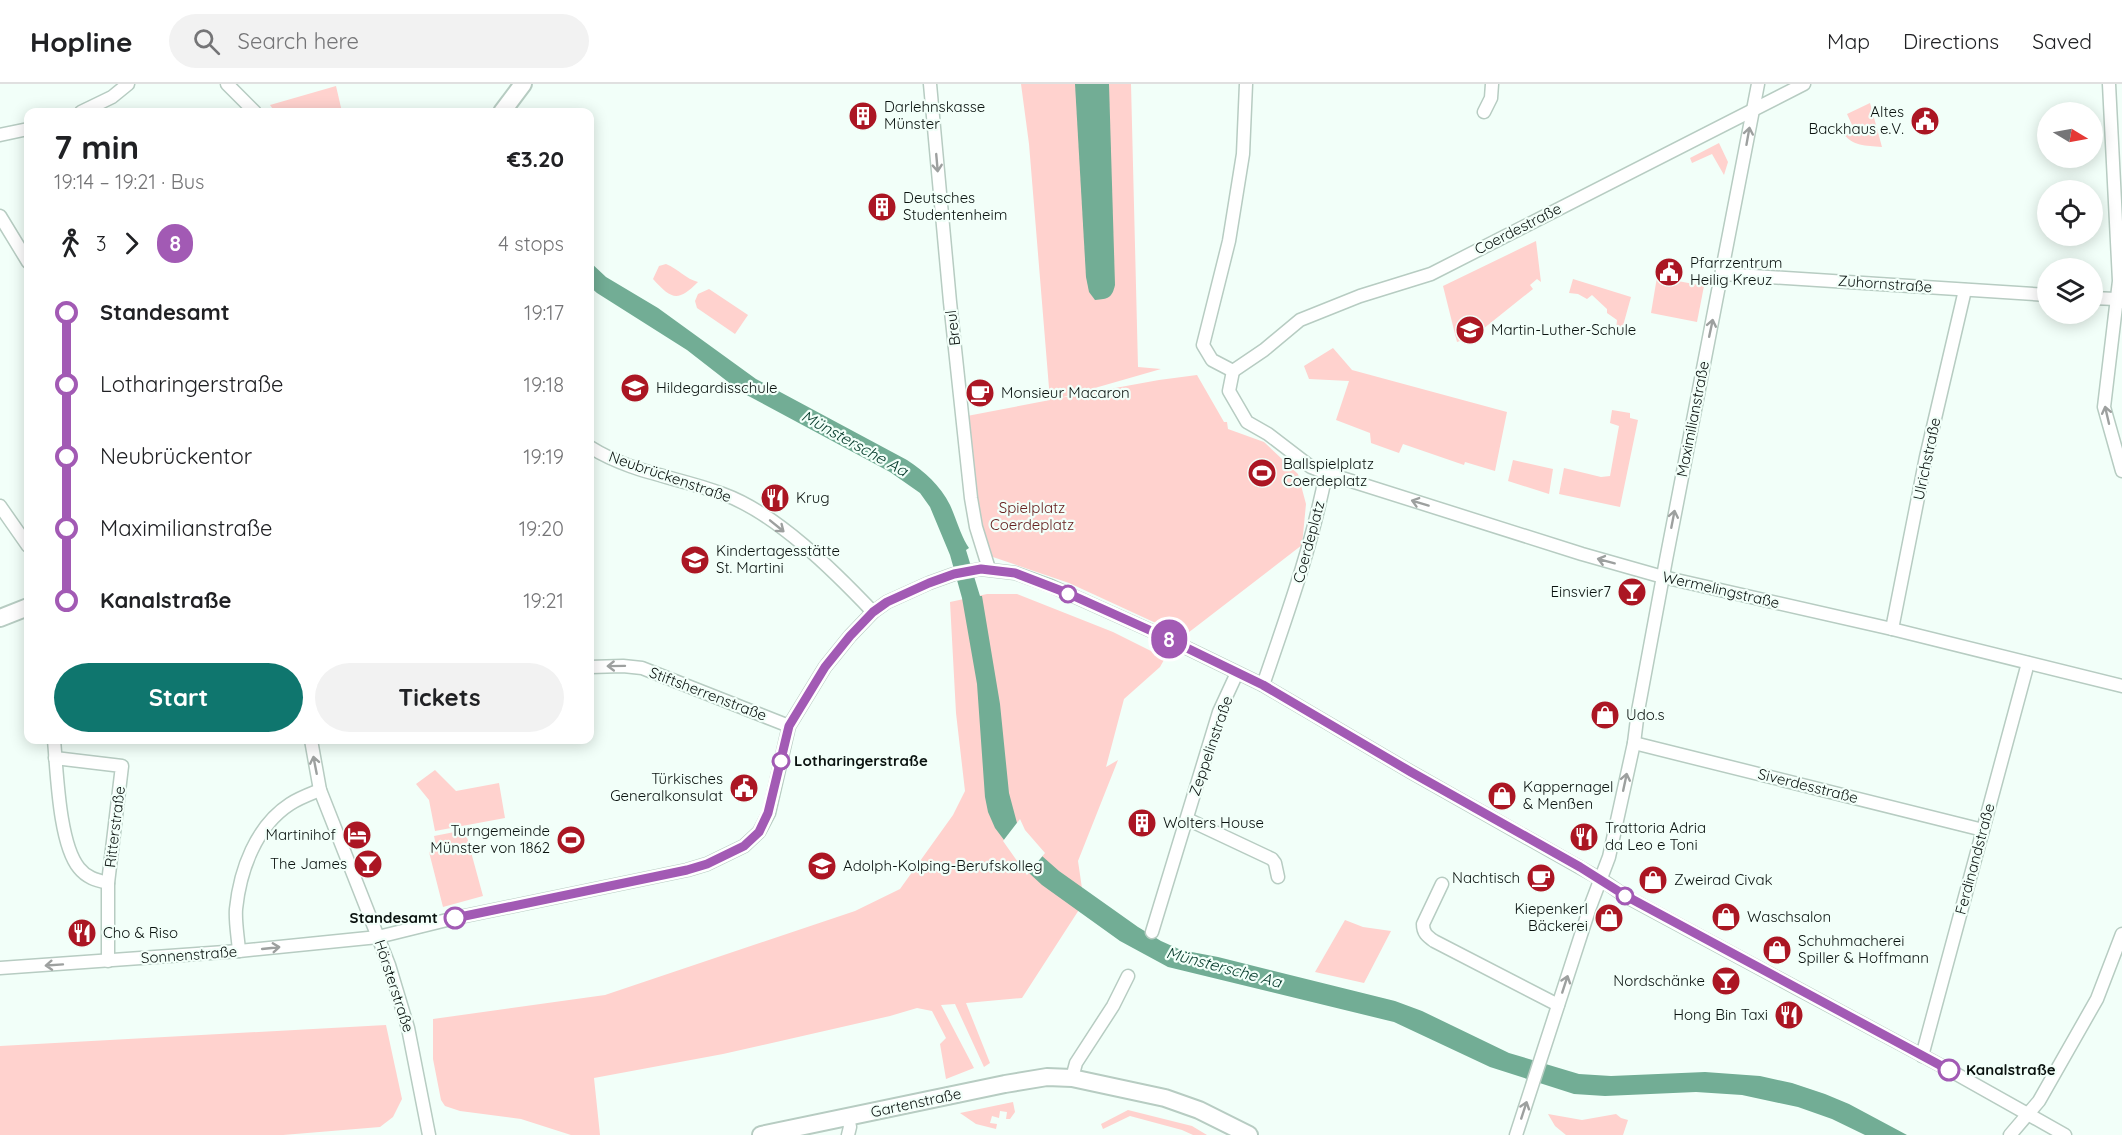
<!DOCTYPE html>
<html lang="en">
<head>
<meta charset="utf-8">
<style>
	body { margin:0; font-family:Quicksand,sans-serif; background:#f2f2f2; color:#202124; height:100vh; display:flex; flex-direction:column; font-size:22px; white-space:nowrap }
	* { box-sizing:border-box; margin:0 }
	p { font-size:20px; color:#757577 }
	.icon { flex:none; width:33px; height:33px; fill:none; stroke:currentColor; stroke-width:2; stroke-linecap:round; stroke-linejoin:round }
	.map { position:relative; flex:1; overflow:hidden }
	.side { position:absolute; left:24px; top:24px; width:570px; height:636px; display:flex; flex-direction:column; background:#fff; border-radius:12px; box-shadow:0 3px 15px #0003 }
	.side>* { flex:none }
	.badge { padding:0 12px; border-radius:20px; font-size:21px; line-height:39px }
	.needle { width:39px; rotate:100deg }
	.buttons { position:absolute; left:2037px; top:18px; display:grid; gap:12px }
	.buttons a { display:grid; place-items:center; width:66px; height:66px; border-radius:50%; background:#fff; box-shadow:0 3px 15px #0003; font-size:30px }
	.map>.badge { position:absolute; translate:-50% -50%; box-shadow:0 0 0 3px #fff }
	.legs { display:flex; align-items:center; gap:9px; height:66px; padding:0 30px; font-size:20px }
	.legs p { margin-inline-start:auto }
	.headline { display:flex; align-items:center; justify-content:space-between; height:102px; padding:0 30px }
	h1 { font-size:33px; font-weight:700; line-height:45px }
	.button { display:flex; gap:12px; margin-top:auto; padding:12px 30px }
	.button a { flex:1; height:69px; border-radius:36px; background:#0f766e; color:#fff; font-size:24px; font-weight:700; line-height:69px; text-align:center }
	.button a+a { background:#f2f2f2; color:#202124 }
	ul { padding:0 30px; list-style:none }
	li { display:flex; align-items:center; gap:21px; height:72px; font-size:22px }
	li i { display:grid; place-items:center; width:9px; height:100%; margin:0 8px; background:currentColor }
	li i::after { content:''; width:15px; height:15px; margin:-8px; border:4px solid; border-radius:50%; background:#fff }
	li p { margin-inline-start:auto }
	li:first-child i { background:linear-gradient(#0000 50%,currentColor 0) }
	li:last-child i { background:linear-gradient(currentColor 50%,#0000 0) }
	header { display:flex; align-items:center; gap:36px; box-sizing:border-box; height:84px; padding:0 30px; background:#fff; border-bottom:2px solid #e0e0e0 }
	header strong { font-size:28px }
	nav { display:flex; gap:33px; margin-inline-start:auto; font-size:21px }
	.search { width:420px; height:54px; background:#f2f2f2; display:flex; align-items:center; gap:15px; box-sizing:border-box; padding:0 21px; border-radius:33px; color:#757577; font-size:22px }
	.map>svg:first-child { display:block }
	.green { fill:#ffd2ce }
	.water { fill:#72ad95 }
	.pier { fill:#f2fff9 }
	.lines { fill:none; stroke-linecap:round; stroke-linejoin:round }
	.street-casing { stroke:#b7ccc2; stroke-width:15 }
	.secondary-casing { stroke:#b7ccc2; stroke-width:20 }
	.street { stroke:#fff; stroke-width:12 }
	.secondary { stroke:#fff; stroke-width:16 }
	.oneway { stroke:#9da09f }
	.line-1-casing { stroke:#fff; stroke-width:14 }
	.line-1 { stroke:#a25ab4; stroke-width:9 }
	.stop-1-dot { fill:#fff; stroke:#a25ab4; stroke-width:3 }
	.labels { text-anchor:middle; stroke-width:4.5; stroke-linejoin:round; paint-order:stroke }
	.poi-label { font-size:15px; fill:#0a120f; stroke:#f2fff9; text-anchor:start }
	.street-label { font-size:15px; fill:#0a120f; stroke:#f2fff9 }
	.park-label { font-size:15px; fill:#66201f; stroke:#f2fff9 }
	.stop-label { font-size:15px; font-weight:bold; fill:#0a120f; stroke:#f2fff9; text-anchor:start }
	.water-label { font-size:16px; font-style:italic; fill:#043a2a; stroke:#f2fff9 }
</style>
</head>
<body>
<header>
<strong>Hopline</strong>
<div class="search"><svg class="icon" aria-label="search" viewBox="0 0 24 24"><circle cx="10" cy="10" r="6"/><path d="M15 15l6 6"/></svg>Search here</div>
<nav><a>Map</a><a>Directions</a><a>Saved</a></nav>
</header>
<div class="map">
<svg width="2122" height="1051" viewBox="0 0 2122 1051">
	<rect width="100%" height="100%" fill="#f2fff9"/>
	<g class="green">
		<polygon points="1021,0 1131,0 1138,283 1161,285 1060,314 1159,296 1197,291 1224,338 1227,338 1228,345 1264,358 1298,390 1306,420 1302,461 1184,552 1069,499 987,471 968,354 967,332 1050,316 1029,60"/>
		<polygon points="336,2 342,28 275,28 270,21"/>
		<path d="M 1870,19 L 1882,63 C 1865,61 1853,63 1843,49 L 1853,43 L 1847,30 Z"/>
		<polygon points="1719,59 1728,78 1724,91 1712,70 1692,79 1690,74"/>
		<polygon points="1536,157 1541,198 1537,195 1530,201 1533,205 1473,253 1457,258 1443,202"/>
		<path d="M 666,180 C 678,185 686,195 698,198 C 678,218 672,216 653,195 L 659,182 Z"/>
		<polygon points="1657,193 1704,202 1697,238 1651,229"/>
		<polygon points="1573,195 1631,213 1621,249 1616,247 1617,236 1607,229 1607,225 1592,211 1587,215 1578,210 1569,209"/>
		<polygon points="709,205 748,231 735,250 697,224 695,217 698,210"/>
		<polygon points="1333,264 1352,286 1507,328 1495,387 1465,378 1464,381 1403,360 1399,369 1371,359 1370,349 1336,336 1349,297 1309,295 1304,282"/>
		<polygon points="1612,326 1630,329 1630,334 1638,336 1620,423 1559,410 1564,384 1601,393 1610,392 1619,342 1610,339"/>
		<polygon points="1513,376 1553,385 1549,410 1508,397"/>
		<polygon points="987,510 1017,510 1113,548 1165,574 1160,583 1124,615 1106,683 1118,676 1078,777 1084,818 1022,914 966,919 990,979 984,983 955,920 941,921 974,984 946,995 940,960 946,954 932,927 917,924 890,932 723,970 594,994 600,1051 571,1051 521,1035 460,1027 445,1022 441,1016 433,975 433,935 605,911 855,827 900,805 953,731 965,707 956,629 950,518"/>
		<polygon points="435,686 456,707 499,699 505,734 435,747 429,716 416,700"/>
		<polygon points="465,746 483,812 443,823 429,768 437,766 434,752"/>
		<polygon points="1345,836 1363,843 1391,847 1364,899 1315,888"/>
		<polygon points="386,941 402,1015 393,1033 380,1043 283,1051 0,1051 0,962"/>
		<polygon points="1013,1018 1015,1028 1010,1035 1006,1035 1007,1028 1000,1027 999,1034 992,1032 990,1039 997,1040 996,1045 976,1040 960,1029"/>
		<polygon points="1128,1026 1192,1042 1207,1051 1193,1051 1182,1046 1130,1032 1103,1045 1101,1040"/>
		<polygon points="1548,1030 1582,1036 1616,1030 1621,1034 1628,1036 1623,1051 1566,1051 1555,1042"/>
	</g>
	<g class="water">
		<path d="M 1075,0 L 1109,0 L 1115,201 C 1112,214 1108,215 1095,216 L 1089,208 L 1086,193 Z"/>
		<path d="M 590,178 L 606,193 L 658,224 L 756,295 L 907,376 C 925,388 940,401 950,421 C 956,434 960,449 967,461 L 969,464 L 966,466 L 980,512 L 982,512 L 1000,620 L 1009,709 L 1017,739 L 1042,772 L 1059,787 L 1138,843 L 1161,857 L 1181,866 L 1218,873 L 1395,917 L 1422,927 L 1509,969 L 1579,990 L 1611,992 L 1705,988 L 1760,992 L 1792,999 L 1825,1010 L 1849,1020 L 1907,1051 L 1865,1051 L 1832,1035 L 1798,1023 L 1742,1011 L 1696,1008 L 1605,1012 L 1574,1010 L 1490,983 L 1394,938 L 1168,883 L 1120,857 L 1042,801 L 1029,789 L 995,744 L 988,728 L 985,713 L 977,600 L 962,514 L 950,471 L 930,423 L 920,409 L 890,388 L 741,308 L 687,266 L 597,209 L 590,203 Z"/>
	</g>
	<polygon class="pier" points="1020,735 1025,746 1045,769 1027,791 1003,757"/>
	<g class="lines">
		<g class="street-casing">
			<g id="street">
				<polyline points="227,0 255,28"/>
				<polyline points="930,0 950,218 971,414 976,443 989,485"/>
				<polyline points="2109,0 2119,197 2104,323 2122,387"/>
				<polyline points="81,28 112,13 128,0"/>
				<polyline points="1484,28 1491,14 1492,0"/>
				<polyline points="0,51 28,45"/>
				<polyline points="0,132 28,178"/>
				<polyline points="1722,190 2048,211"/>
				<polyline points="2092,214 2116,215 2122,218"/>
				<polyline points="1233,287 1264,266 1300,236 1360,212 1431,190 1804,0"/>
				<path d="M 1233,287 L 1229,307 L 1247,338 L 1268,350 L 1311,383 L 1326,389 C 1312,462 1287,531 1263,601"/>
				<polyline points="1233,287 1212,276 1203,261 1229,157 1243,70 1246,0"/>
				<path d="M 590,363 C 631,389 678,393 723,410 C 776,429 834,487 873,528"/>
				<polyline points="1326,389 1582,470 1663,493 1892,545 2122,602"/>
				<polyline points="0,422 28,462"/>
				<polyline points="1892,545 1926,373 1965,206"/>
				<polyline points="590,583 623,582 642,584 789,642"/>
				<path d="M 54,656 C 57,688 59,760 79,784 C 87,794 96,796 108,799 L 108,877"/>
				<polyline points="311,656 320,706 389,881 408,944 429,1051"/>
				<polyline points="1634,659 1983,746"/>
				<polyline points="55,674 122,682 108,799"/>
				<polyline points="1187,735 1272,775 1275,779 1278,793"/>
				<path d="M 1442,800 L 1423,840 C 1423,849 1427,852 1434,857 L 1558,921"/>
				<polyline points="1152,848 1219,628 1237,589"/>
				<path d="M 239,867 C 238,853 235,838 236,825 C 240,786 256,742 290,720 C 299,714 310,710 320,706"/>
				<polyline points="0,884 239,867 378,853 455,834 687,786 707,780 744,762 759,748 769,729 789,642 825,583 850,552 873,528 887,518 929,499 954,490 981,485 1015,489 1051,502 1156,549 1263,601 1411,688 1602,796 1625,812 1951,987 2065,1051"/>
				<polyline points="1922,972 2028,579"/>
				<polyline points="1072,994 1076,979 1113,922 1128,892"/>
				<polyline points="848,1033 850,1043 848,1051"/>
				<polyline points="1516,1051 1590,823 1609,773 1634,659 1638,627 1666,476 1758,0"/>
				<polyline points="2010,1051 2039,1017 2097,915 2122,850"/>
			</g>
		</g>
		<g class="secondary-casing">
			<g id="secondary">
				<polyline points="502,28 523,0"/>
				<polyline points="0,534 28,523"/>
				<polyline points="761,1051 1005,1000 1047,993 1072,994 1165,1014 1199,1026 1249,1051"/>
			</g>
		</g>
		<use href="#street" class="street"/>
		<use href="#secondary" class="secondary"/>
	</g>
	<defs><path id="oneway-shaft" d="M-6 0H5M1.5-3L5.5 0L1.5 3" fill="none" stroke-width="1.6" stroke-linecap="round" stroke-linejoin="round" transform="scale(1.5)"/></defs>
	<g class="oneway">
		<use href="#oneway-shaft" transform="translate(1748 52) rotate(-80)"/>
		<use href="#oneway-shaft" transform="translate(937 79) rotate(85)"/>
		<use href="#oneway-shaft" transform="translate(1711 244) rotate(-78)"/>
		<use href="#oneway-shaft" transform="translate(2107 331) rotate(-103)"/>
		<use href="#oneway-shaft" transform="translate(1420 419) rotate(-163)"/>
		<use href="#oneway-shaft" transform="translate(1673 435) rotate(-79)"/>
		<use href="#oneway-shaft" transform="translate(777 442) rotate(39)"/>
		<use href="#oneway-shaft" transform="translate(1606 477) rotate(-165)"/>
		<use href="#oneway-shaft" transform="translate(616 582) rotate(179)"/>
		<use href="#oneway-shaft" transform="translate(315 681) rotate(-101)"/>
		<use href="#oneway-shaft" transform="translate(1625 698) rotate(-78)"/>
		<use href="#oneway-shaft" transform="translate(271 864) rotate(-6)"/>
		<use href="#oneway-shaft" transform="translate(54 881) rotate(176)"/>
		<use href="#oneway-shaft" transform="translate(1565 900) rotate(-72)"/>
		<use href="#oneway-shaft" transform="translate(1524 1026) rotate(-72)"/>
	</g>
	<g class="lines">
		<g class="line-1-casing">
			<polyline id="line-1" points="455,834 687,786 707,780 744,762 759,748 768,729 789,642 825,583 850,552 873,528 887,518 929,499 954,490 981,485 1015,489 1067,509 1156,549 1263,601 1411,688 1580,783 1626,812 1949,986"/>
		</g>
		<use href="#line-1" class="line-1"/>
	</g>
	<defs>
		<g id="building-disc" transform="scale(1.5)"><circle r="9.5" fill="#ab1623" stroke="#f2fff9"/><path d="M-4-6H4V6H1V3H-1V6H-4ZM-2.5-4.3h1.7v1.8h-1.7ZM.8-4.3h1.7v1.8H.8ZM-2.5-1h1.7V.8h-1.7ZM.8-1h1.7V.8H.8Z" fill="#fff"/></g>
		<g id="civic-disc" transform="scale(1.5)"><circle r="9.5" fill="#ab1623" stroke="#f2fff9"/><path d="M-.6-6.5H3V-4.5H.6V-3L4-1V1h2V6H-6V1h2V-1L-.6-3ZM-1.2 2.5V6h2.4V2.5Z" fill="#fff"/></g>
		<g id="school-disc" transform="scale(1.5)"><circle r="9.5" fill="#ab1623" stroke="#f2fff9"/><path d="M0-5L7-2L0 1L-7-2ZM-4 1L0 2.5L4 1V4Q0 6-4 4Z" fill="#fff"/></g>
		<g id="cafe-disc" transform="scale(1.5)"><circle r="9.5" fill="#ab1623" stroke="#f2fff9"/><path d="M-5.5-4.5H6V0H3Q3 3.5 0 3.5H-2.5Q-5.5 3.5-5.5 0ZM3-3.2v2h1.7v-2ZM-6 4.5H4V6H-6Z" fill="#fff"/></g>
		<g id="stadium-disc" transform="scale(1.5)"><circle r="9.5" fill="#ab1623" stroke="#f2fff9"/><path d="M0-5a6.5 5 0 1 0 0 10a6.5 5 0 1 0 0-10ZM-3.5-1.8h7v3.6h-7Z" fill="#fff"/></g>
		<g id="restaurant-disc" transform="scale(1.5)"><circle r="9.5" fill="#ab1623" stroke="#f2fff9"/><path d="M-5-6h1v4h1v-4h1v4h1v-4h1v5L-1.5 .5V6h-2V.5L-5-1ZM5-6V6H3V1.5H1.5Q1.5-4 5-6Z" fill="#fff"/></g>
		<g id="bar-disc" transform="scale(1.5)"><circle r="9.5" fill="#ab1623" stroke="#f2fff9"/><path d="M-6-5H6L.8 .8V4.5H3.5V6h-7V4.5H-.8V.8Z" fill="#fff"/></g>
		<g id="shop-disc" transform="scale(1.5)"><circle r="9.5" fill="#ab1623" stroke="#f2fff9"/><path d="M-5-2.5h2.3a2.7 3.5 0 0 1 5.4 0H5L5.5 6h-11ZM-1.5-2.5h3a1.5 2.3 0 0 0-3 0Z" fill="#fff"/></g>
		<g id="hotel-disc" transform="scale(1.5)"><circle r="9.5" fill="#ab1623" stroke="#f2fff9"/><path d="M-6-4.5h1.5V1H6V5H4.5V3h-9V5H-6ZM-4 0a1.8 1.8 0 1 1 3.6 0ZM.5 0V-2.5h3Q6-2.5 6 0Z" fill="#fff"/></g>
	</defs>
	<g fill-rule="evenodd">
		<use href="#building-disc" x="863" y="32"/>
		<use href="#civic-disc" x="1925" y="37"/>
		<use href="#building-disc" x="882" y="123"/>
		<use href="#civic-disc" x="1669" y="188"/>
		<use href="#school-disc" x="1470" y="246"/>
		<use href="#school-disc" x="635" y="304"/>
		<use href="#cafe-disc" x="980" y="309"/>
		<use href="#stadium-disc" x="1262" y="389"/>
		<use href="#restaurant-disc" x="775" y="414"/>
		<use href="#school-disc" x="695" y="476"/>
		<use href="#bar-disc" x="1632" y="508"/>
		<use href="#shop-disc" x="1605" y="631"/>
		<use href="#civic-disc" x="744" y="704"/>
		<use href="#shop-disc" x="1502" y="712"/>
		<use href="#building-disc" x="1142" y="739"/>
		<use href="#hotel-disc" x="357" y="751"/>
		<use href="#restaurant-disc" x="1584" y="753"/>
		<use href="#stadium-disc" x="571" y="756"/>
		<use href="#bar-disc" x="368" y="780"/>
		<use href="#school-disc" x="822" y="782"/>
		<use href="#cafe-disc" x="1541" y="794"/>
		<use href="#shop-disc" x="1653" y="796"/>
		<use href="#shop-disc" x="1726" y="833"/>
		<use href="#shop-disc" x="1609" y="834"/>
		<use href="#restaurant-disc" x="82" y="849"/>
		<use href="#shop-disc" x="1777" y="866"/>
		<use href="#bar-disc" x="1726" y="897"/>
		<use href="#restaurant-disc" x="1789" y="931"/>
	</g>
	<g class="stop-1-dot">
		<circle cx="1068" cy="510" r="8"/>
		<circle cx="781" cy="677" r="8"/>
		<circle cx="1625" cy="812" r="8"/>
		<circle cx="455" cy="834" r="10"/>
		<circle cx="1949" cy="986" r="10"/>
	</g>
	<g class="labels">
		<g class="poi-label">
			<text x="884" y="28">Darlehnskasse<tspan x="884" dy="17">Münster</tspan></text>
			<text x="1904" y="33" text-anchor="end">Altes<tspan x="1904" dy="17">Backhaus e.V.</tspan></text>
			<text x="903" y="119">Deutsches<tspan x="903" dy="17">Studentenheim</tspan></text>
			<text x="1690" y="184">Pfarrzentrum<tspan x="1690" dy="17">Heilig Kreuz</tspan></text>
			<text x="1491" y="251">Martin-Luther-Schule</text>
			<text x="656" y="309">Hildegardisschule</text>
			<text x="1001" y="314">Monsieur Macaron</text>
			<text x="1283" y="385">Ballspielplatz<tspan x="1283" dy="17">Coerdeplatz</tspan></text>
			<text x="796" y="419">Krug</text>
			<text x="716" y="472">Kindertagesstätte<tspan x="716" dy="17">St. Martini</tspan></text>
			<text x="1611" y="513" text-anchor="end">Einsvier7</text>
			<text x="1626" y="636">Udo.s</text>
			<text x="723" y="700" text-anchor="end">Türkisches<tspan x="723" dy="17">Generalkonsulat</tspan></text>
			<text x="1523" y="708">Kappernagel<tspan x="1523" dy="17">&amp; Menßen</tspan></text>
			<text x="1163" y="744">Wolters House</text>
			<text x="1605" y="749">Trattoria Adria<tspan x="1605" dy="17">da Leo e Toni</tspan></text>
			<text x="550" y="752" text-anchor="end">Turngemeinde<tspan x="550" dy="17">Münster von 1862</tspan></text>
			<text x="336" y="756" text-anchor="end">Martinihof</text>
			<text x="347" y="785" text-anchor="end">The James</text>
			<text x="843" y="787">Adolph-Kolping-Berufskolleg</text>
			<text x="1520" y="799" text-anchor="end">Nachtisch</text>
			<text x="1674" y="801">Zweirad Civak</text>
			<text x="1588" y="830" text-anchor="end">Kiepenkerl<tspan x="1588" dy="17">Bäckerei</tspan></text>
			<text x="1747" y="838">Waschsalon</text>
			<text x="103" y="854">Cho &amp; Riso</text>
			<text x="1798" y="862">Schuhmacherei<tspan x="1798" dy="17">Spiller &amp; Hoffmann</tspan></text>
			<text x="1705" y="902" text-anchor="end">Nordschänke</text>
			<text x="1768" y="936" text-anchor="end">Hong Bin Taxi</text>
		</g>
		<g class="street-label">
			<text transform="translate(1518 145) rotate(-27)" y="5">Coerdestraße</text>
			<text transform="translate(1885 200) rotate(4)" y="5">Zuhornstraße</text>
			<text transform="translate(953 244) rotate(-97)" y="5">Breul</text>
			<text transform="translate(1693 335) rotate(-79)" y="5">Maximilianstraße</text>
			<text transform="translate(1927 375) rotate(-78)" y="5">Ulrichstraße</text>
			<text transform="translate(670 393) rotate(19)" y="5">Neubrückenstraße</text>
			<text transform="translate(1309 458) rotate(-75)" y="5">Coerdeplatz</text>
			<text transform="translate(1721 506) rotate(13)" y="5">Wermelingstraße</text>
			<text transform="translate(708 610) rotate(21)" y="5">Stiftsherrenstraße</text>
			<text transform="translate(1211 662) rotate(-71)" y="5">Zeppelinstraße</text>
			<text transform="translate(1808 702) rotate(14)" y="5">Siverdesstraße</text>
			<text transform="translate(115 743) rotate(-83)" y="5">Ritterstraße</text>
			<text transform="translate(1975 775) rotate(-75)" y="5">Ferdinandstraße</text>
			<text transform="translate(189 871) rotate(-4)" y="5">Sonnenstraße</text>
			<text transform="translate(394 902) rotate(72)" y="5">Hörsterstraße</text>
			<text transform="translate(916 1019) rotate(-12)" y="5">Gartenstraße</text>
		</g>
		<g class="park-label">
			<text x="1032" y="429">Spielplatz<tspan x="1032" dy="17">Coerdeplatz</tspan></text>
		</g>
		<g class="stop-label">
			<text x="794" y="682">Lotharingerstraße</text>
			<text x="438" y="839" text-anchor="end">Standesamt</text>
			<text x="1966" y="991">Kanalstraße</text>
		</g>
		<g class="water-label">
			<text transform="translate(855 359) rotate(29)" y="6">Münstersche Aa</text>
			<text transform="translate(1224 883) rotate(15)" y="6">Münstersche Aa</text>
		</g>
	</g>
</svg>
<div class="buttons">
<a><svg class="needle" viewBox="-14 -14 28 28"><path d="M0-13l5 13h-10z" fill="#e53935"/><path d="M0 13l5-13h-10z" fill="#757577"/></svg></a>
<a><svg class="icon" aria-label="locate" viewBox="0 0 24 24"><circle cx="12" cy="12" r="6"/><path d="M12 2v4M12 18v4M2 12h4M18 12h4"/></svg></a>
<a><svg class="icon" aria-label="layers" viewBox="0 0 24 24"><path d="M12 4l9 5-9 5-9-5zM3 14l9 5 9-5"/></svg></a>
</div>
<b class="badge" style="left:1169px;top:555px;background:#a25ab4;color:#fff">8</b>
<section class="side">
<div class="headline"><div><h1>7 min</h1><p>19:14 – 19:21 · Bus</p></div><b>€3.20</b></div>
<div class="legs"><svg class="icon" aria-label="walk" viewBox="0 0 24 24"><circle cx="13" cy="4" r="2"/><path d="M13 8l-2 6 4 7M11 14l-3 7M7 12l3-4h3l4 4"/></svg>3<svg class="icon" aria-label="forward" viewBox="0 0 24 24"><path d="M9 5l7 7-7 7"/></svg><b class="badge" style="background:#a25ab4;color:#fff">8</b><p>4 stops</p></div>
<ul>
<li><i style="color:#a25ab4"></i><b>Standesamt</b><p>19:17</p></li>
<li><i style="color:#a25ab4"></i><span>Lotharingerstraße</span><p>19:18</p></li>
<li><i style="color:#a25ab4"></i><span>Neubrückentor</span><p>19:19</p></li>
<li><i style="color:#a25ab4"></i><span>Maximilianstraße</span><p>19:20</p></li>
<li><i style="color:#a25ab4"></i><b>Kanalstraße</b><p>19:21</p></li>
</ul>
<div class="button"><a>Start</a><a>Tickets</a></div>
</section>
</div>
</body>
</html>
